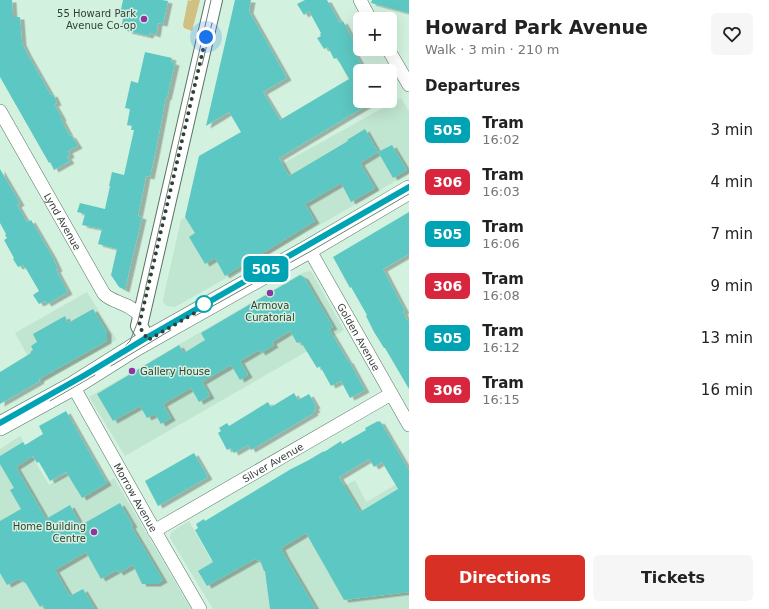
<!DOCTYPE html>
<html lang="en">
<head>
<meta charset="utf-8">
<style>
	body { margin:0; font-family:"DejaVu Sans",sans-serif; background:#f6f6f6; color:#222; height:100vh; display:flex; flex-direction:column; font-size:15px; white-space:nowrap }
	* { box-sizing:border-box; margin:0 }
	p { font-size:13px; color:#767676 }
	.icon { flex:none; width:22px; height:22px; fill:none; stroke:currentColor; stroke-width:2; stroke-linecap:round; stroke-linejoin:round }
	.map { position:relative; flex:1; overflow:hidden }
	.side { display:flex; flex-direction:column; background:#fff; width:360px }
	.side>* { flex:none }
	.badge { padding:0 8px; border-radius:6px; font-size:14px; line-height:26px }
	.tools { position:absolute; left:353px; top:12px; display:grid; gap:8px }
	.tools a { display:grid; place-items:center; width:44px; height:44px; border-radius:6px; background:#fff; box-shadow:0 4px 16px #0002; font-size:20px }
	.you { position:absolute; width:20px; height:20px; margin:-10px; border:3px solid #fff; border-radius:50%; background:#1a73e8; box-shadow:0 0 0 6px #1a73e833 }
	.map>.badge { position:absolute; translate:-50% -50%; box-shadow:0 0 0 2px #fff }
	h2 { padding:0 16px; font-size:15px; line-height:36px }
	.round { display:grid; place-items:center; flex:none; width:42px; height:42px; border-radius:6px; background:#f6f6f6 }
	.overview { display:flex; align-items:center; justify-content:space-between; height:68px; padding:0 16px }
	h1 { font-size:19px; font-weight:700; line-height:30px }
	.primary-button { display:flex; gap:8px; margin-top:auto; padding:8px 16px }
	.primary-button a { flex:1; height:46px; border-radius:6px; background:#d93025; color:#fff; font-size:16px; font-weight:700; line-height:46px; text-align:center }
	.primary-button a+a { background:#f6f6f6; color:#222 }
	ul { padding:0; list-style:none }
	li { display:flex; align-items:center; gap:12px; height:52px; padding:0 16px }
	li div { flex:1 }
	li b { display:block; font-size:15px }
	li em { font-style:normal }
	li .badge { min-width:44px; font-weight:700; text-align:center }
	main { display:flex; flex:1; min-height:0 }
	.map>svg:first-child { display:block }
	.built { fill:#c0e5d0 }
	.green { fill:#d0c082 }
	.building { fill:#5dc8c3; fill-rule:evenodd; filter:url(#shadow) }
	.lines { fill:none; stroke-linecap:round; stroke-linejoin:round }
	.minor-casing { stroke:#597464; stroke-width:14 }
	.tertiary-casing { stroke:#597464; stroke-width:18 }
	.secondary-casing { stroke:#597464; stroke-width:20 }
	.minor { stroke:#fff; stroke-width:13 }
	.tertiary { stroke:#fff; stroke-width:16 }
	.secondary { stroke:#fff; stroke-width:19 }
	.tram { stroke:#6e8176; stroke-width:1 }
	.line-casing { stroke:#fff; stroke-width:9 }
	.line { stroke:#00a3b4; stroke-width:6 }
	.walk { stroke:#323e37; stroke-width:4; stroke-dasharray:0 7.2 }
	.poi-dot { fill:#8d36a3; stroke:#d3f1df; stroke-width:1.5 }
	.stop-dot { fill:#fff; stroke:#00a3b4; stroke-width:2 }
	.labels { text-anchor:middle; stroke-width:3; stroke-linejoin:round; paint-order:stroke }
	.poi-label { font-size:10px; fill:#323e37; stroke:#d3f1df; text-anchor:end }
	.street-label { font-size:10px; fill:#323e37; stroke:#d3f1df }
</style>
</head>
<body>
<main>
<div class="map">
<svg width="409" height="609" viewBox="0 0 409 609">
	<defs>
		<filter id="shadow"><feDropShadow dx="4.5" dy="2.5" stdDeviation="0" flood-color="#0004"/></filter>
	</defs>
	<rect width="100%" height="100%" fill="#d3f1df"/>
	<g class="built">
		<polygon points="401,98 409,111 409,173 292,241 175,307 167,306 163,302 163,299 181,220"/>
		<polygon points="310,271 312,273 344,330 125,456 89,397 302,273"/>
		<polygon points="87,292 115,337 116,340 43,383 15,333"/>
		<polygon points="20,436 49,485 67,474 82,498 114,478 191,609 0,609 0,449"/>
		<polygon points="409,477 409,609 213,609 170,538 171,533 173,531 189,521 211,560 355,480 366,502"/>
	</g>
	<polygon class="green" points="188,0 191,1 191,0 200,0 192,31 184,28 183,25"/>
	<g class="building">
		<polygon points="0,0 12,0 13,17 20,17 22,43 28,55 51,95 53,94 57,103 54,104 62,118 61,119 70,136 71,135 78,146 68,151 70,155 67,157 70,161 54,170 50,162 49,163 0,77"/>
		<polygon points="123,0 162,0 168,1 163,24 158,23 156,35 150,33 149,36 127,31 128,28 121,27 124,15 120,14"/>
		<polygon points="235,0 251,0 249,11 287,78 263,92 280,120 349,79 337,58 334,59 328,47 324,49 317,38 321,36 320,34 321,33 309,11 304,15 297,4 305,0 327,0 340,23 343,21 352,38 357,48 353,50 365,71 360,71 360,101 374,101 279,158 289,176 348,141 347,140 365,129 378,152 360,163 375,188 351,202 341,183 305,204 315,221 225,276 215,258 205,264 189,237 195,233 185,217 199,156 241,132 229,112 206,126"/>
		<polygon points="372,0 409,0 409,13 371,3"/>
		<polygon points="145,52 172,58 171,62 175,63 167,98 166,97 156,149 150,177 146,176 142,197 138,216 142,217 125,290 119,287 111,275 117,249 98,244 102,229 82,225 85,214 77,212 80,203 105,209 110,186 109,186 112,172 124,175 134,130 131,130 132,126 127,125 130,109 125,108 131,81 138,83"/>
		<polygon points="392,145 407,170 393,178 378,152"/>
		<polygon points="0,169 20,203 17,205 27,222 31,220 52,256 58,269 56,270 68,292 47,304 45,301 39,304 33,295 39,291 25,267 25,268 23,265 18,267 13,259 14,258 4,240 7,238 5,235 6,234 0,223"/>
		<polygon points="409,212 409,254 383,269 405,311 403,312 409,323 409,389 385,348 384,348 374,332 366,316 367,315 351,287 350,288 333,257"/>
		<polygon points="300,275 304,277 333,327 329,329 348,361 349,361 365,390 350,398 341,381 331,386 320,366 317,368 301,342 297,343 290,331 272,342 274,345 261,353 259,350 240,361 248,375 240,380 231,365 202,382 210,396 199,402 191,388 163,404 171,418 161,424 155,414 147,418 140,406 113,421 97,394 179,345 184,353 205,340 201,333"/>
		<polygon points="93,309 107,332 107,341 39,379 40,381 0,404 0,372 31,353 30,352 33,350 31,346 37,342 33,334 65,316 68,323"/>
		<polygon points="294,393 298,400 309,394 316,406 314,407 316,410 313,411 314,413 251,450 248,445 234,453 231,448 227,450 218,433 221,431 219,428 227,423 229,426 268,402 271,407"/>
		<polygon points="66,411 107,483 82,498 66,472 50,481 39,462 37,463 33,456 16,467 34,498 46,519 70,505 81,525 120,503 133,525 131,526 163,580 156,584 142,584 133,565 119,573 117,570 101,579 86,552 55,570 70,596 83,589 95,609 45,609 43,605 40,607 25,582 18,579 7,585 0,573 0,521 21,509 10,490 14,488 0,464 0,456 23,442 25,445 43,434 39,426"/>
		<path d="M 378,421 L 379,422 L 380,421 L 409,470 L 409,592 L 344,600 L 306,533 L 281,548 L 285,556 L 316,609 L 270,609 L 265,571 L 264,571 L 260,560 L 257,561 L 255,559 L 207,586 L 198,571 L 213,562 L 195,530 L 198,528 L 196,524 L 204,519 L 205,521 L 291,469 L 307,461 L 324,451 L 324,452 L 341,441 L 342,444 L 345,442 L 366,430 L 365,428 ZM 369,459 L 374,467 L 382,462 L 398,489 L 360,512 L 339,477 Z"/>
		<polygon points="194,453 208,477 158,506 145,481"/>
	</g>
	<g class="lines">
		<g class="minor-casing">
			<g id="minor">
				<polyline points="360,0 370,19"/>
				<polyline points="388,49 409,85"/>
				<path id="s1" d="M 0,111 L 104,294 C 110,300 117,301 125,305 C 131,307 136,312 141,316"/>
				<path id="s2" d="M 309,249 L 409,425"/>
				<path id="s3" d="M 73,386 L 149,521 L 200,609"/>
				<path id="s4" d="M 154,531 L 391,394"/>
			</g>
		</g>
		<g class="tertiary-casing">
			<polyline id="tertiary" points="148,340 139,326 214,0"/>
		</g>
		<g class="secondary-casing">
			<polyline id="secondary" points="0,426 73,386 135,347 309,249 409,190"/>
		</g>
		<use href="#minor" class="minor"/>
		<use href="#tertiary" class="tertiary"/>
		<use href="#secondary" class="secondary"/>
		<g class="tram">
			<polyline points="202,65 212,23"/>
			<polyline points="195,316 311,251 409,194"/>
			<polyline points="122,349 130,341 138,321 211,0"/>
			<polyline points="111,366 171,330"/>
			<polyline points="50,401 95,375"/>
			<polyline points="0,423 109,361 146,338 409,187"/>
		</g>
	</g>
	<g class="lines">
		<g class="line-casing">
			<polyline id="line" points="0,423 85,375 146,338 409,187"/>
		</g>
		<use href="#line" class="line"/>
		<polyline class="walk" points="204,304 200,310 148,340 139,326 206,37"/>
	</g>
	<g class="poi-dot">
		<circle cx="144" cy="19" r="4"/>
		<circle cx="270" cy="293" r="4"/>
		<circle cx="132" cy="371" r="4"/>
		<circle cx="94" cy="532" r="4"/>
	</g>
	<circle class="stop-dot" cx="204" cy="304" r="8"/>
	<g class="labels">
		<g class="poi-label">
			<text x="136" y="17">55 Howard Park<tspan x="136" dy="12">Avenue Co-op</tspan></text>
			<text x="270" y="309" text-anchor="middle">Armova<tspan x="270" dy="12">Curatorial</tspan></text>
			<text x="140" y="375" text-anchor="start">Gallery House</text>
			<text x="86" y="530">Home Building<tspan x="86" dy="12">Centre</tspan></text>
		</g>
		<g class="street-label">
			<text dy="4" stroke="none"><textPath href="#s1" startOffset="127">Lynd Avenue</textPath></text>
			<text dy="4" stroke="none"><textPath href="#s2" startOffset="101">Golden Avenue</textPath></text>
			<text dy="4" stroke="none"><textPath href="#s4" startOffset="137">Silver Avenue</textPath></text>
			<text dy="4" stroke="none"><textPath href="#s3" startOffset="128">Morrow Avenue</textPath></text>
		</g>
	</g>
</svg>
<div class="tools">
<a>+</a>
<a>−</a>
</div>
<div class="you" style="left:206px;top:37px"></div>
<b class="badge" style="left:266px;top:269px;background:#00a3b4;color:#fff">505</b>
</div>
<section class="side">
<div class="overview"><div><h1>Howard Park Avenue</h1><p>Walk · 3 min · 210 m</p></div><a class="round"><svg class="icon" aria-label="heart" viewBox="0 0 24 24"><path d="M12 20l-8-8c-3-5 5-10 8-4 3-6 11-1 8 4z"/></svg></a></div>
<h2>Departures</h2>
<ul>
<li><span class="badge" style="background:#00a3b4;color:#fff">505</span><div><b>Tram</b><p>16:02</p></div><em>3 min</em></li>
<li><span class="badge" style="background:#d7263d;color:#fff">306</span><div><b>Tram</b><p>16:03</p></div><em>4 min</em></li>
<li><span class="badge" style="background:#00a3b4;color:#fff">505</span><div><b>Tram</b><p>16:06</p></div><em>7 min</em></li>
<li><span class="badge" style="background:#d7263d;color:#fff">306</span><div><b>Tram</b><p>16:08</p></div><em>9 min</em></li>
<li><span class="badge" style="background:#00a3b4;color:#fff">505</span><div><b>Tram</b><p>16:12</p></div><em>13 min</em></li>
<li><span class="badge" style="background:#d7263d;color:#fff">306</span><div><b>Tram</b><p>16:15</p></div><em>16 min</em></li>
</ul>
<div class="primary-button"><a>Directions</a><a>Tickets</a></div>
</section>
</main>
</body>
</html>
